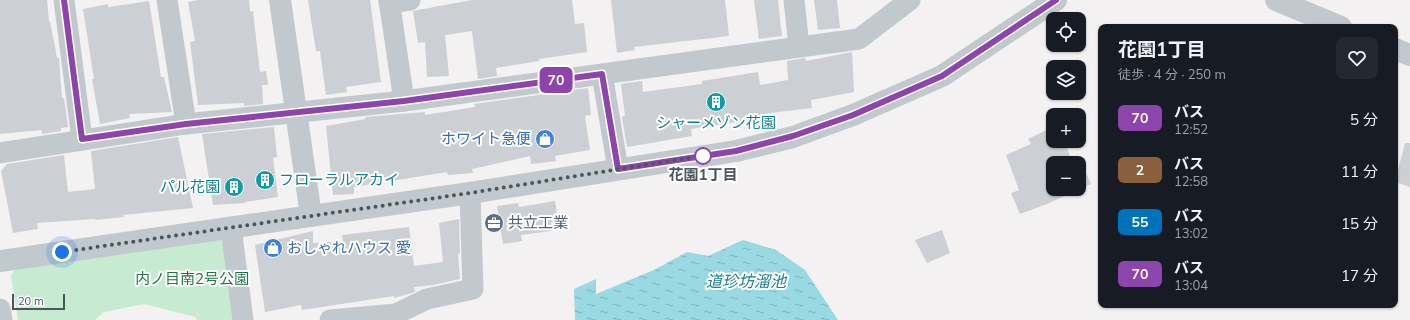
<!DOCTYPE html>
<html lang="ja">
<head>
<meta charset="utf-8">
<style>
	body { margin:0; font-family:Mulish,"Noto Sans JP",sans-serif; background:#242831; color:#f1f3f6; height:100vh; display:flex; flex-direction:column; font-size:15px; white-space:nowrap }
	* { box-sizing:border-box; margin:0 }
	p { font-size:13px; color:#9ea1a6 }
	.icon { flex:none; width:22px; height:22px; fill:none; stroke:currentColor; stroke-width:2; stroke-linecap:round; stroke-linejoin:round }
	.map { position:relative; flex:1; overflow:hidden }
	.panel { position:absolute; left:1098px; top:24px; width:300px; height:284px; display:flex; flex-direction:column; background:#171b24; border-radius:8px; box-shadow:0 1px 3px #0004 }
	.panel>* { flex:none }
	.badge { padding:0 8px; border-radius:6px; font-size:14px; line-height:26px }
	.fabs { position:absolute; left:1046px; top:12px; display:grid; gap:8px }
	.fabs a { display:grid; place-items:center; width:40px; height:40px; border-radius:8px; background:#171b24; box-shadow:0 1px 3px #0004; font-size:20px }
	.scale { position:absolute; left:12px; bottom:10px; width:53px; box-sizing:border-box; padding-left:4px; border:2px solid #4b565c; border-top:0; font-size:11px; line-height:14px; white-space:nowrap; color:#4b565c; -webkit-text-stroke:3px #fff; paint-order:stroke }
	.you { position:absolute; width:20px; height:20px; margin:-10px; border:3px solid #fff; border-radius:50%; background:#1a73e8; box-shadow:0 0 0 6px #1a73e833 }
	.map>.badge { position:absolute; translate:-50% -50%; box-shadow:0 0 0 2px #fff }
	.round { display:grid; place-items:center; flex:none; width:42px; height:42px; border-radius:8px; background:#242831 }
	.overview { display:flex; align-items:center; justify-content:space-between; height:68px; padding:0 20px }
	h1 { font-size:19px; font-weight:700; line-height:30px }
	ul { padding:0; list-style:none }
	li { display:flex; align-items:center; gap:12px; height:52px; padding:0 20px }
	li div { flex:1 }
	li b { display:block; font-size:15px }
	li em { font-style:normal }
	li .badge { min-width:44px; font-weight:700; text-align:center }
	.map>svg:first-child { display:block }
	.green { fill:#c6ebd1 }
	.water { fill:url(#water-ripples) }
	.building { fill:#cccfd3 }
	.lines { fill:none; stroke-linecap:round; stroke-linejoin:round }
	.minor { stroke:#c1c9ce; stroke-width:21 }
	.tertiary { stroke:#c1c9ce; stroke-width:22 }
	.line-casing { stroke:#fff; stroke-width:9 }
	.line { stroke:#8e44ad; stroke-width:6 }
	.walk { stroke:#4b565c; stroke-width:4; stroke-dasharray:0 7.2 }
	.stop-dot { fill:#fff; stroke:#8e44ad; stroke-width:2 }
	.labels { text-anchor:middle; stroke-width:4; stroke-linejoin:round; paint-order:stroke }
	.culture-label { font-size:15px; fill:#0d838f; stroke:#fff }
	.shop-label { font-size:15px; fill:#366cbe; stroke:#fff; text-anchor:end }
	.stop-label { font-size:15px; font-weight:bold; fill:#4b565c; stroke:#fff }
	.service-label { font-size:15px; fill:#4e5e75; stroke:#fff; text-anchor:start }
	.park-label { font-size:15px; fill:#237646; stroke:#fff }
	.water-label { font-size:16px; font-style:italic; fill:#1d808e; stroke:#fff }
</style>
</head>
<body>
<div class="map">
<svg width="1410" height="320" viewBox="0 0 1410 320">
	<defs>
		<pattern id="water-ripples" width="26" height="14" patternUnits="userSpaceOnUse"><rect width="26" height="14" fill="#98d9e2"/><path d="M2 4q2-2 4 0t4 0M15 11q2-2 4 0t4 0" fill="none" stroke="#7eb3ba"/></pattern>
	</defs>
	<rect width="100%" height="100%" fill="#f3f1f1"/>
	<polygon class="green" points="222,238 237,320 197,320 195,317 144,304 104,312 95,320 18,320 11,275 17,266"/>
	<polygon class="water" points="743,240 776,250 805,270 838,320 575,320 574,289 596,279 596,294 654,270 687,252 708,256"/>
	<g class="building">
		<polygon points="0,0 47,0 49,22 50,21 57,58 59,58 62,98 64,98 68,127 61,128 61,131 42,134 42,130 0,134"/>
		<polygon points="198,0 249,0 250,12 253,11 260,72 266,71 268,85 262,85 263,104 244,106 244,103 198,105 190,42 195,41 188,2"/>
		<polygon points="308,0 370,0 381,82 346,87 347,92 326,95 320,51 316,51"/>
		<polygon points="472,0 572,0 575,24 584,23 587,52 539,59 539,61 496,68 497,76 478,79 472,31 445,35 449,76 427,77 425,42 418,43 413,11"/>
		<polygon points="611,0 725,0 729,36 634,47 635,50 617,53"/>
		<polygon points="754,0 778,0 782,36 759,39"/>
		<polygon points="814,0 837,0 840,28 818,30"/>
		<polygon points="149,1 161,77 164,77 172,112 129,114 130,118 100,124 92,79 94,79 83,9 108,4 108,7"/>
		<polygon points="852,52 854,92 811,100 812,108 762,114 763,118 691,129 692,136 627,147 622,117 625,116 621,84 642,81 643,92 702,84 702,81 758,72 760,85 788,80 787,61 805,58 806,61"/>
		<polygon points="588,88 591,115 585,116 590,150 555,156 556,161 531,164 530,156 472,169 473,173 448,175 447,172 354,187 354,194 333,195 326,126 366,119 365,117 425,112 425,115 475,107 474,104"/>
		<polygon points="274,127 277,157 273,158 278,197 245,202 245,203 213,205 202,134"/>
		<polygon points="1053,127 1053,141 1065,141 1072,163 1053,163 1053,189 1079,189 1079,163 1073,163 1080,160 1091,184 1047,204 1020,214 1011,193 1019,190 1006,155 1031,144 1028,139"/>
		<polygon points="178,137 193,208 123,215 124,217 95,220 95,219 37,223 38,229 13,233 1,171 7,164 64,155 68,192 95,189 91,151"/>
		<polygon points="1405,143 1410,143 1410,187 1395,182"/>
		<polygon points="555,201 558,219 551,222 551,231 521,235 522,241 503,244 497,206 518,203 519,207"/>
		<polygon points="459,219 460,253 458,254 460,279 433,285 414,287 415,292 394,298 394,296 302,310 301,305 265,312 255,245 313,231 313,243 343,241 342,235 409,227 414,266 443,262 439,223"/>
		<polygon points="942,230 950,253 927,263 915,240"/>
	</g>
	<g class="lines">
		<g class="minor">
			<polyline points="64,0 82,139"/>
			<polyline points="167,0 186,124"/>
			<polyline points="389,0 404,101"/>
			<polyline points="794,0 799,47"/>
			<polyline points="389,3 410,0"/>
			<polyline points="602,74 618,169"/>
			<polyline points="0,153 186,124 404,101 859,39 910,0"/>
			<polyline points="231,228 243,320"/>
			<polyline points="0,309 2,320"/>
			<polyline points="330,320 396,314 427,299 473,289 470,193"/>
		</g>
		<g class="tertiary">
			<polyline points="280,0 311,216"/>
			<polyline points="1276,0 1341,27"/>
			<polyline points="1395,49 1410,55"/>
			<polyline points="0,261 470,193 736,151 793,137 853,115 942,76 1056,0"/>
		</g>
	</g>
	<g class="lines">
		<g class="line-casing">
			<polyline id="line" points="64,0 82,139 186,124 404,101 602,74 618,169 736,151 793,136 853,115 942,76 1056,0"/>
		</g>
		<use href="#line" class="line"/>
		<polyline class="walk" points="62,252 470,193 707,155 703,156"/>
	</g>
	<defs>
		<g id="building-disc" transform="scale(1)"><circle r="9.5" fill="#0f9aa8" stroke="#fff"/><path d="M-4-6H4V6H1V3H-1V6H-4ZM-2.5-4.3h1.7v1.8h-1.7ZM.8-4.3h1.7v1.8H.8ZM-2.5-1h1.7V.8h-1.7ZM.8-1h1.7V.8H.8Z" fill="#fff"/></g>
		<g id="shop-disc" transform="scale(1)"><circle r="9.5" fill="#3f7fe0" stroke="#fff"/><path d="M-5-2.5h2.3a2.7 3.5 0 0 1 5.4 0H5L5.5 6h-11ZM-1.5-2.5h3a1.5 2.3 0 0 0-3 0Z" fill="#fff"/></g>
		<g id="office-disc" transform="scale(1)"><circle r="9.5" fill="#5c6f8a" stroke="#fff"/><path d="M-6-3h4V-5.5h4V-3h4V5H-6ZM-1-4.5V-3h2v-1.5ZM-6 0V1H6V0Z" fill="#fff"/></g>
	</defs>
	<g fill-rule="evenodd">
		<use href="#building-disc" x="716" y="102"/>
		<use href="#shop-disc" x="545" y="139"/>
		<use href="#building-disc" x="265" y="180"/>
		<use href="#building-disc" x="234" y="187"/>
		<use href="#office-disc" x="494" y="223"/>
		<use href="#shop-disc" x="273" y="248"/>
	</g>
	<circle class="stop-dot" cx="703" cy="156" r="8"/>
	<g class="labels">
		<g class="culture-label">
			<text x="716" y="128">シャーメゾン花園</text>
			<text x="279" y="185" text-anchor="start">フローラルアカイ</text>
			<text x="220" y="192" text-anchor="end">パル花園</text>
		</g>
		<g class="shop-label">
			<text x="531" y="144">ホワイト急便</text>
			<text x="287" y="253" text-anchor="start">おしゃれハウス 愛</text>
		</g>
		<g class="stop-label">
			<text x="703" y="180">花園1丁目</text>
		</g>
		<g class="service-label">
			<text x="508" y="228">共立工業</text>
		</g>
		<g class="park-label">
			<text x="192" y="284">内ノ目南2号公園</text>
		</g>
		<g class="water-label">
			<text x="746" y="287">道珍坊溜池</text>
		</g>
	</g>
</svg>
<div class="fabs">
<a><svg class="icon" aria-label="locate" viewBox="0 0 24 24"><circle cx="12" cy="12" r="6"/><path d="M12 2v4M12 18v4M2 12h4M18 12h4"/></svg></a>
<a><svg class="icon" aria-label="layers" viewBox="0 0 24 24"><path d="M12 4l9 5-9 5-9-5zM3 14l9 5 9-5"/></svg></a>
<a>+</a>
<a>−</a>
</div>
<div class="scale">20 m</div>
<div class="you" style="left:62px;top:252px"></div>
<b class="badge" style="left:556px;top:80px;background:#8e44ad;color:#fff">70</b>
<section class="panel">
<div class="overview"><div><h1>花園1丁目</h1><p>徒歩 · 4 分 · 250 m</p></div><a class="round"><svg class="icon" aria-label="heart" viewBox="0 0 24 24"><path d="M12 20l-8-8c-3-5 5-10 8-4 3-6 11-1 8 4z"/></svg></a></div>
<ul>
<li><span class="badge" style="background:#8e44ad;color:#fff">70</span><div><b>バス</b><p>12:52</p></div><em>5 分</em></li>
<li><span class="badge" style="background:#8b5e3c;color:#fff">2</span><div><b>バス</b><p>12:58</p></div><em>11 分</em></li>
<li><span class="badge" style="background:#0072bc;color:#fff">55</span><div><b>バス</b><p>13:02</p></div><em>15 分</em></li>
<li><span class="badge" style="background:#8e44ad;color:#fff">70</span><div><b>バス</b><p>13:04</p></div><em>17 分</em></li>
</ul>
</section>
</div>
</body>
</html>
